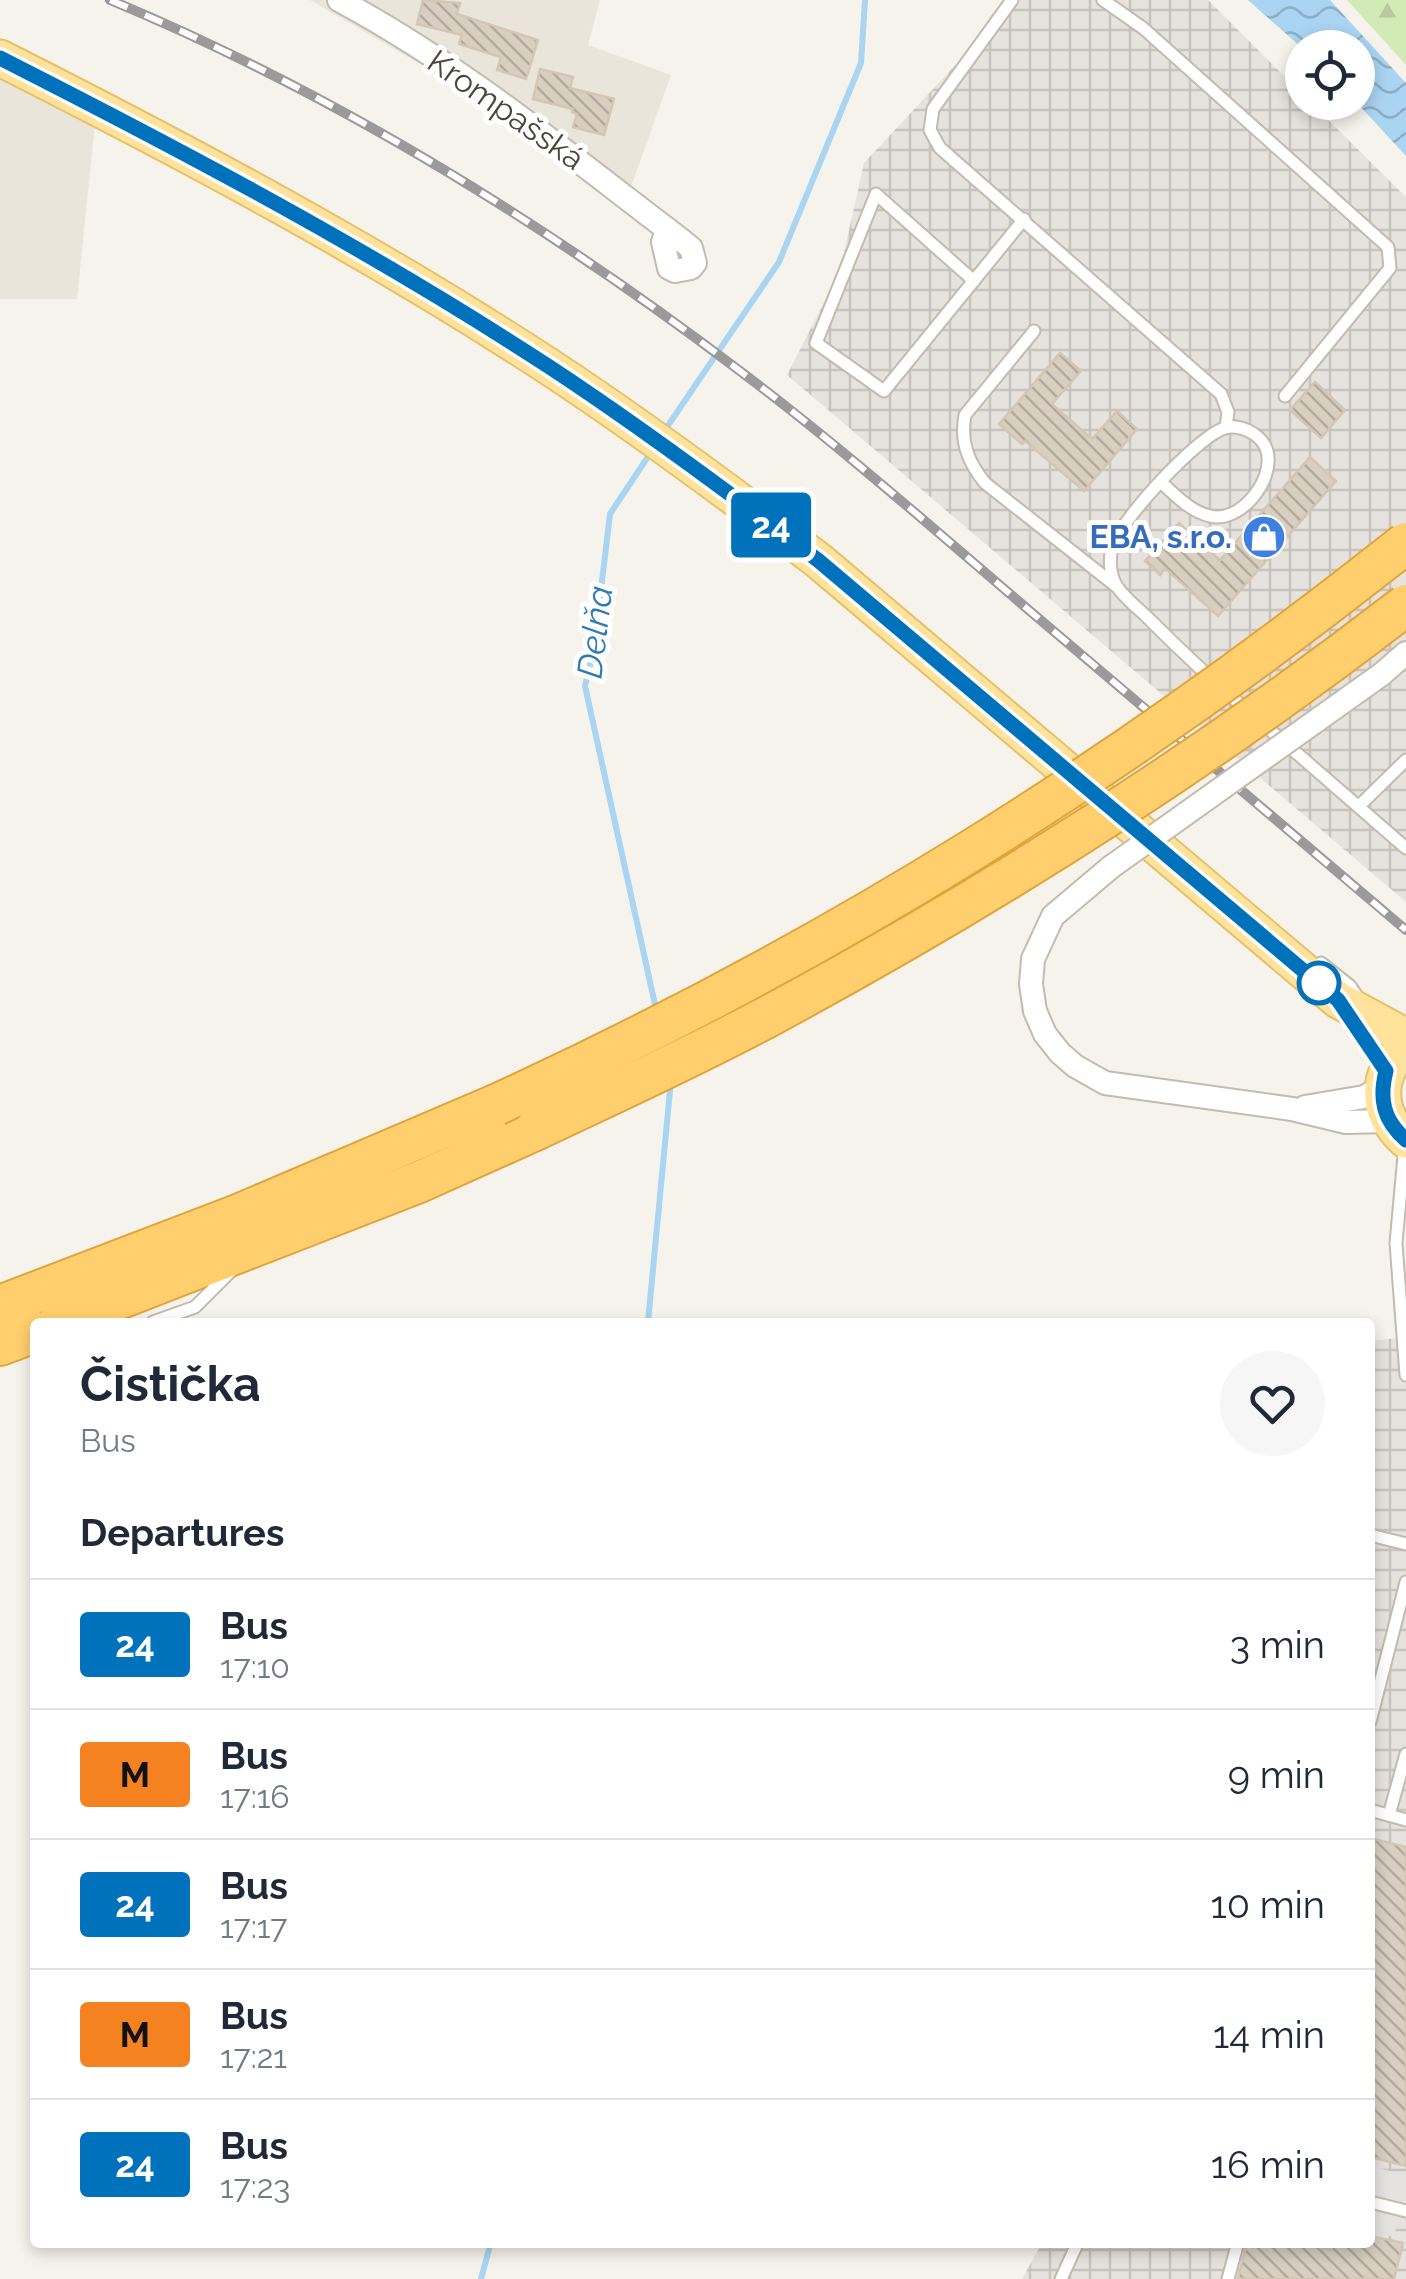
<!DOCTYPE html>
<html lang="en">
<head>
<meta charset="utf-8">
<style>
	body { margin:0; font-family:Raleway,sans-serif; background:#f6f6f7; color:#1f2937; height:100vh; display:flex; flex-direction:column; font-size:38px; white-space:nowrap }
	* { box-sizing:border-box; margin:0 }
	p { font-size:32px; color:#747a83 }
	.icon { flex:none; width:55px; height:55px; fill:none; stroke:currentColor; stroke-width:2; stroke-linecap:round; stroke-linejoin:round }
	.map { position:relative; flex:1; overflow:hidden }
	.sheet { position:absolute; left:30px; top:1318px; width:1345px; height:930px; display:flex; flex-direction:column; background:#fff; border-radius:10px; box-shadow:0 5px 15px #0003 }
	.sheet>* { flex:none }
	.badge { padding:0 20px; border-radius:8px; font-size:35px; line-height:65px }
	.tools { position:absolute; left:1285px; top:30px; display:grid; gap:20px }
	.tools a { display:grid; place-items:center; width:90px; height:90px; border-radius:50%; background:#fff; box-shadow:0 5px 15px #0003; font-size:50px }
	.map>.badge { position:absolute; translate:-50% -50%; box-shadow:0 0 0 5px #fff }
	h2 { padding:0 50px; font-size:38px; line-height:90px }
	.round { display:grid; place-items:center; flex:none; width:105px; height:105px; border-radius:52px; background:#f6f6f7 }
	.summary { display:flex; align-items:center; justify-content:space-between; height:170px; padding:0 50px }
	h1 { font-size:48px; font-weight:700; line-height:75px }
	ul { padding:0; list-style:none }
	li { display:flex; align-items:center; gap:30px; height:130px; padding:0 50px; border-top:2px solid #e0e1e3 }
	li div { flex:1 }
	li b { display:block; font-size:38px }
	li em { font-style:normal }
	li .badge { min-width:110px; font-weight:700; text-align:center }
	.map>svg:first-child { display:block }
	.residential { fill:#eae5da }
	.industrial { fill:url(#industrial-grid) }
	.forest { fill:url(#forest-firs) }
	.parking { fill:#e5e3e0 }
	.water { fill:url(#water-waves) }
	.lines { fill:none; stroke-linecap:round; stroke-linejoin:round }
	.stream { stroke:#a9d4f2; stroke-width:6 }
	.building { fill:url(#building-back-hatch); stroke:#d3c7b4; stroke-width:2.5 }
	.service-casing { stroke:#c2bbae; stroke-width:15 }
	.minor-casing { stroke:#c2bbae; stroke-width:26 }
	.primary-casing { stroke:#e6c16a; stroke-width:39 }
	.motorway-casing { stroke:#e0a43c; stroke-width:44 }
	.service { stroke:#fff; stroke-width:11 }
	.minor { stroke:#fff; stroke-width:22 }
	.primary { stroke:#ffe39c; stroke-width:35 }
	.motorway { stroke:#ffcf6e; stroke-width:40 }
	.rail-casing { stroke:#9a9a9a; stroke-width:10 }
	.rail { stroke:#fff; stroke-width:6; stroke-dasharray:19; stroke-linecap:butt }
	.minor-bridge-casing { stroke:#c2bbae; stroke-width:26; stroke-linecap:butt }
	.motorway-bridge-casing { stroke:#e0a43c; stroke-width:44; stroke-linecap:butt }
	.minor-bridge { stroke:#fff; stroke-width:22 }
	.motorway-bridge { stroke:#ffcf6e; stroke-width:40 }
	.line-casing { stroke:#fff; stroke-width:22 }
	.line { stroke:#0072bc; stroke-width:15 }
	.stop-dot { fill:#fff; stroke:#0072bc; stroke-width:5 }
	.labels { text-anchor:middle; stroke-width:10; stroke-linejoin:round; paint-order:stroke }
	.street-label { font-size:32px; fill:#4b4439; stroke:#fff }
	.shop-label { font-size:32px; font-weight:bold; fill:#366cbe; stroke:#fff; text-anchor:end }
	.water-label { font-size:35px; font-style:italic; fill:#2e7ab2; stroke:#fff }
</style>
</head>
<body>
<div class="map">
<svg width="1406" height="2279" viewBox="0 0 1406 2279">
	<defs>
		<pattern id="industrial-grid" width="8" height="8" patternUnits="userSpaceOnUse" patternTransform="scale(2.5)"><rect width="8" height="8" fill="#e6e2dd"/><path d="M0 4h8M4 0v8" fill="none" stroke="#c7c3be"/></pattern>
		<pattern id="forest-firs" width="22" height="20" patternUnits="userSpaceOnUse" patternTransform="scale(2.5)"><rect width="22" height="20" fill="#d2eab5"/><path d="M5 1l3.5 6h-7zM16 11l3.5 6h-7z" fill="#b6ca9c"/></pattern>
		<pattern id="water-waves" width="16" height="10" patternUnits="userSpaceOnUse" patternTransform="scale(2.5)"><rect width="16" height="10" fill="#a9d4f2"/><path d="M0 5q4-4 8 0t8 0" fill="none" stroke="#8caec5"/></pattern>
		<pattern id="building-back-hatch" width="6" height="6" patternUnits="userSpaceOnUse" patternTransform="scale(2.5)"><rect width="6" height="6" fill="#d8cfc1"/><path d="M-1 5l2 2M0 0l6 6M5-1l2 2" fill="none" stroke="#b1aa9e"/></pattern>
	</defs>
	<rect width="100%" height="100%" fill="#f6f3ec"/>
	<g class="residential">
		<polygon points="310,0 600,0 588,45 671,75 624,206 432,71"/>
		<polygon points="0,44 98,94 77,299 0,299"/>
	</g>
	<g class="industrial">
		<polygon points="1016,0 1208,0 1302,94 1302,102 1311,103 1406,197 1406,902 787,375 840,271 864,163"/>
		<polygon points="1406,1337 1406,2279 1022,2279 1042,2243 1370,2242 1370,1341"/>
	</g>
	<polygon class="forest" points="1347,0 1406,0 1406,65"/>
	<polygon class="parking" points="1370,2166 1406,2175 1406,2211 1400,2210 1394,2237 1370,2231"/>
	<polygon class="water" points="1248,0 1330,0 1406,83 1406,156 1357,103 1358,48 1302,48"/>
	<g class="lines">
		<g class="stream">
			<polyline points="665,430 779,262 861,63 865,0"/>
			<polyline points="653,449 610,514 594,648 585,686 656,1009"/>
			<polyline points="648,1322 671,1080"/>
			<polyline points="481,2279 491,2242"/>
		</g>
	</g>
	<g class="building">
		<polygon points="423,0 460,3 457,14 538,40 526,79 497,70 501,57 459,44 462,35 417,24"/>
		<polygon points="540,69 573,77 570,88 614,99 604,135 573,127 577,114 572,112 573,109 533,99"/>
		<polygon points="1060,353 1081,371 1052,404 1092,439 1117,411 1137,429 1084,491 1025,441 1022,444 999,424"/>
		<polygon points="1315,382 1345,410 1321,438 1290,410"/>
		<polygon points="1310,457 1336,481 1218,616 1165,568 1160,575 1145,561 1179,523 1220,560"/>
		<polygon points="1374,1839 1406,1847 1406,2166 1370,2157 1370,1853"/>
		<polygon points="1370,2236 1403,2243 1394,2279 1238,2279 1247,2242 1298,2242 1331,2250 1333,2242 1370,2242"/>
	</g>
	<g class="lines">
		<g class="service-casing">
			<g id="service">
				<polyline points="1012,0 933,109 930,130 940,148 1221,394 1228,412 1226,427"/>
				<polyline points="1103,0 1143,28 1388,247 1390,268 1285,396"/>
				<polyline points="974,281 876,194 816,343 884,391 1024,219"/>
				<path d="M 1034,331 L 965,415 C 960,442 968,462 985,483 L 1116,586"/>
				<path d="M 1161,482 C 1175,495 1191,512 1210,516 C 1240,524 1275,480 1267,451 C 1265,444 1260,438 1254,434 C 1246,429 1235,425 1225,428 C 1199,435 1118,522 1112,548 C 1109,559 1110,575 1116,585 C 1123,597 1138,608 1148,618 C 1180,650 1213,681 1248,711"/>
				<polyline points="1262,723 1406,848"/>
				<polyline points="1359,806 1406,760"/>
				<polyline points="1321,963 1350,986 1358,998"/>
				<polyline points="1405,1145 1396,1243 1406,1375"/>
				<polyline points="153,1322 195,1307 231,1271"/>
				<polyline points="1370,1535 1406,1544"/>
				<polyline points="1370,1722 1406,1582"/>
				<polyline points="1370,1810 1406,1820"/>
				<polyline points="1389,1815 1406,1754"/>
				<polyline points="1370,2202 1406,2211"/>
				<polyline points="1061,2279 1078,2242"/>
				<polyline points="1228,2279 1238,2242"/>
			</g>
		</g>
		<g class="minor-casing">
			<g id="minor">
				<path d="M 339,0 C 462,66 569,155 680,239 L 691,248 L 695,263 L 691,268 L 675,271 L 669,268 L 663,242 L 667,229"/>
				<polyline points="1382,674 1406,653"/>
				<polyline points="1111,867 1053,916 1033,959 1031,984 1035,1011 1045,1034 1060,1053 1075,1066 1105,1083 1292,1109 1346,1122 1389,1121"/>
				<polyline points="1305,1107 1364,1097 1382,1087"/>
			</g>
		</g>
		<g class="primary-casing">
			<g id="primary">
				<path d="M 0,58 C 188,153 372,251 548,366 C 641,427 731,494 819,561 L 1338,1000 L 1406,1037"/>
				<path d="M 1406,1047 C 1375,1073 1375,1113 1406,1140"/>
			</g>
		</g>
		<g class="motorway-casing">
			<g id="motorway">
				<polyline points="0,1306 238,1215 496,1105"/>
				<polyline points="59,1322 419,1182 535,1130"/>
				<polyline points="0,1345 35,1332"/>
			</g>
		</g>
		<use href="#service" class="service"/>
		<use href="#minor" class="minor"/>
		<use href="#primary" class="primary"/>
		<use href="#motorway" class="motorway"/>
		<g class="rail-casing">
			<path id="rail" d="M 110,0 C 336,94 546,224 740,371 C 845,450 944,538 1044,623 C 1165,725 1285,828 1406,930"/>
		</g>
		<use href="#rail" class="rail"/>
		<g class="minor-bridge-casing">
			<polyline id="minor-bridge" points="1111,867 1382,674"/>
		</g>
		<g class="motorway-bridge-casing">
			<g id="motorway-bridge">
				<path d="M 496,1105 C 830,952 1119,771 1406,543"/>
				<path d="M 535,1130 C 613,1093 692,1057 767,1017 C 990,897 1206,760 1406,605"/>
			</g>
		</g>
		<use href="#minor-bridge" class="minor-bridge"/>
		<use href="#motorway-bridge" class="motorway-bridge"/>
	</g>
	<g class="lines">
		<g class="line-casing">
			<path id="line" d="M 0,58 C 187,153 372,251 548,366 C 641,427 731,494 819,561 L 1338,1000 L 1386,1071 C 1379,1099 1383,1120 1406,1140"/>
		</g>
		<use href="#line" class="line"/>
	</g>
	<defs>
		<g id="shop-disc" transform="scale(2.25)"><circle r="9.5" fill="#3f7fe0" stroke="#fff"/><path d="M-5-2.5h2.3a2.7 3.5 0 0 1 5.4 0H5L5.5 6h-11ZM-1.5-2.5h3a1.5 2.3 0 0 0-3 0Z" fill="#fff"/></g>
	</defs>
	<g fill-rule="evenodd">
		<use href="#shop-disc" x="1264" y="537"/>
	</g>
	<circle class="stop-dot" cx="1319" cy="983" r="20"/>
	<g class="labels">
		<g class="street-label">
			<text transform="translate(506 110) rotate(35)" y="11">Krompašská</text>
		</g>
		<g class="shop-label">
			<text x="1232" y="548">EBA, s.r.o.</text>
		</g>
		<g class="water-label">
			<text transform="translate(595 632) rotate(-83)" y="12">Delňa</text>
		</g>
	</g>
</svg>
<div class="tools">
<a><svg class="icon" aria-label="locate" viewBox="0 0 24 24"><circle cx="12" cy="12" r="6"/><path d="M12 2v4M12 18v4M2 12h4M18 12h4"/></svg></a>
</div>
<b class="badge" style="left:771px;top:525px;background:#0072bc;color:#fff">24</b>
<section class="sheet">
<div class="summary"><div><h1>Čistička</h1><p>Bus</p></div><a class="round"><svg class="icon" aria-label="heart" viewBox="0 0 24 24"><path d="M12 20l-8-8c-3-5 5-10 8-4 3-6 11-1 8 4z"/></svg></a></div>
<h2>Departures</h2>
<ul>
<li><span class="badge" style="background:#0072bc;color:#fff">24</span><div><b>Bus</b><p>17:10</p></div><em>3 min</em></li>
<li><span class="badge" style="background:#f58220;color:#111">M</span><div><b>Bus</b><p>17:16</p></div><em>9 min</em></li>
<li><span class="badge" style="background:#0072bc;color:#fff">24</span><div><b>Bus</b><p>17:17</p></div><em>10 min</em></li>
<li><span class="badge" style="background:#f58220;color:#111">M</span><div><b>Bus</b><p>17:21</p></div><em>14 min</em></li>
<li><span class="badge" style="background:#0072bc;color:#fff">24</span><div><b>Bus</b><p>17:23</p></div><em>16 min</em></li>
</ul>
</section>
</div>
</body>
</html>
